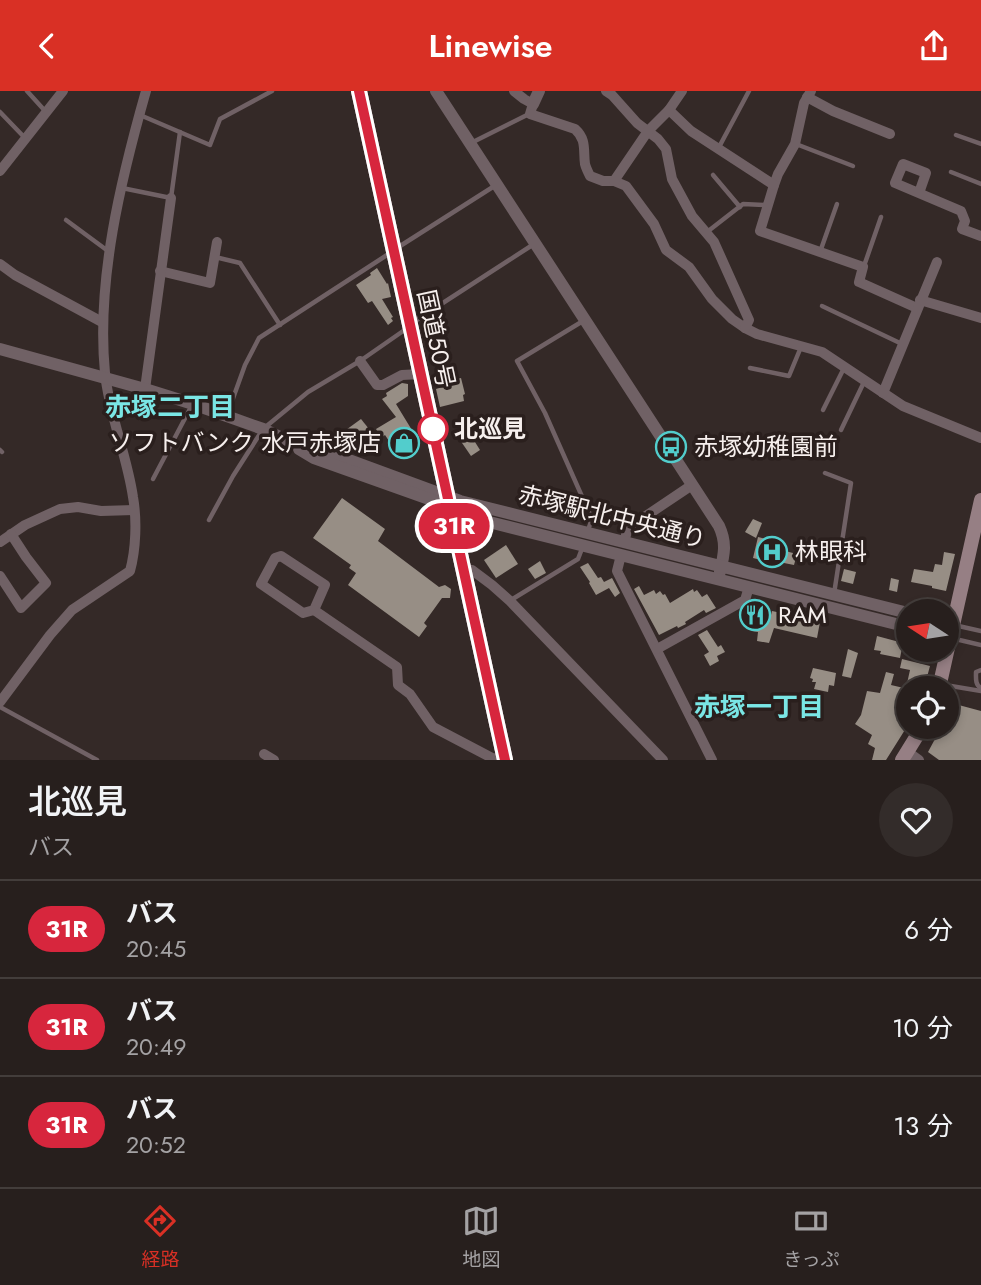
<!DOCTYPE html>
<html lang="ja">
<head>
<meta charset="utf-8">
<style>
	body { margin:0; font-family:Jost,"Noto Sans JP",sans-serif; background:#332c2a; color:#f1f3f6; height:100vh; display:flex; flex-direction:column; font-size:26px; white-space:nowrap }
	* { box-sizing:border-box; margin:0 }
	p { font-size:23px; color:#a4a2a4 }
	.icon { flex:none; width:38px; height:38px; fill:none; stroke:currentColor; stroke-width:2; stroke-linecap:round; stroke-linejoin:round }
	.map { position:relative; height:669px; overflow:hidden }
	.panel { display:flex; flex-direction:column; background:#271f1d; flex:1 }
	.panel>* { flex:none }
	.badge { padding:0 14px; border-radius:23px; font-size:24px; line-height:46px }
	.needle { width:46px; rotate:282deg }
	.controls { position:absolute; left:896px; top:508px; display:grid; gap:14px }
	.controls a { display:grid; place-items:center; width:63px; height:63px; border-radius:50%; background:#271f1d; box-shadow:0 4px 10px #0003,0 0 0 2px #433d3b; font-size:35px }
	.map>.badge { position:absolute; translate:-50% -50%; box-shadow:0 0 0 4px #fff }
	.round { display:grid; place-items:center; flex:none; width:74px; height:74px; border-radius:37px; background:#332c2a }
	.overview { display:flex; align-items:center; justify-content:space-between; height:119px; padding:0 28px }
	h1 { font-size:33px; font-weight:600; line-height:52px }
	ul { padding:0; list-style:none }
	li { display:flex; align-items:center; gap:21px; height:98px; padding:0 28px; border-top:2px solid #433d3b }
	li div { flex:1 }
	li b { display:block; font-size:26px }
	li em { font-style:normal }
	li .badge { min-width:77px; font-weight:700; text-align:center }
	header { display:flex; justify-content:space-between; align-items:center; height:91px; padding:0 28px; background:#d93025; color:#fff; font-size:32px; font-weight:600 }
	.tab-bar { display:flex; justify-content:space-around; align-items:center; height:98px; border-top:2px solid #433d3b; background:#271f1d; font-size:19px; color:#a4a2a4 }
	.tab-bar a { display:grid; justify-items:center; gap:4px }
	.tab-bar .current { color:#d93025 }
	.map>svg:first-child { display:block }
	.building { fill:#978e85 }
	.lines { fill:none; stroke-linecap:round; stroke-linejoin:round }
	.service { stroke:#706165; stroke-width:4.5 }
	.minor { stroke:#706165; stroke-width:10 }
	.tertiary { stroke:#706165; stroke-width:12 }
	.secondary { stroke:#967f84; stroke-width:14 }
	.trunk { stroke:#c0a0a8; stroke-width:16 }
	.line-casing { stroke:#fff; stroke-width:16 }
	.line { stroke:#d7263d; stroke-width:10 }
	.stop-dot { fill:#fff; stroke:#d7263d; stroke-width:3.5 }
	.labels { text-anchor:middle; stroke-width:7; stroke-linejoin:round; paint-order:stroke }
	.street-label { font-size:24px; fill:#f6efed; stroke:#2a1f1d }
	.stop-label { font-size:24px; font-weight:bold; fill:#f6efed; stroke:#2a1f1d; text-anchor:start }
	.poi-label { font-size:24px; fill:#f6efed; stroke:#2a1f1d; text-anchor:start }
	.neighbourhood-label { font-size:26px; font-weight:bold; fill:#7ae6e5; stroke:#2a1f1d }
</style>
</head>
<body>
<header><svg class="icon" aria-label="back" viewBox="0 0 24 24"><path d="M15 5l-7 7 7 7"/></svg>Linewise<svg class="icon" aria-label="share" viewBox="0 0 24 24"><path d="M12 15V3M7 8l5-5 5 5M5 13v7h14v-7"/></svg></header>
<div class="map">
<svg width="981" height="669" viewBox="0 0 981 669">
	<rect width="100%" height="100%" fill="#342927"/>
	<g class="building">
		<polygon points="377,177 387,193 388,192 391,206 382,208 393,226 391,227 393,230 388,234 372,210 368,212 356,194 371,184 370,182"/>
		<polygon points="461,287 465,303 463,304 464,310 440,316 436,298 449,294 448,290"/>
		<polygon points="402,292 408,293 408,305 396,313 418,349 397,362 385,344 381,347 376,338 396,326 382,308 387,305 386,302"/>
		<polygon points="361,328 369,338 346,354 339,344"/>
		<polygon points="470,343 480,359 471,365 460,349"/>
		<polygon points="342,407 385,438 378,450 439,496 445,494 451,498 450,507 442,507 424,532 427,535 419,546 348,494 356,482 349,477 351,474 313,447"/>
		<polygon points="753,428 762,432 756,447 745,441"/>
		<polygon points="758,446 783,452 781,459 797,463 794,474 779,471 778,473 753,467"/>
		<polygon points="506,454 518,473 496,487 484,469"/>
		<polygon points="944,461 955,463 946,500 932,497 932,495 911,491 914,478 933,481 935,473 942,474"/>
		<polygon points="540,470 546,482 535,488 528,478"/>
		<polygon points="588,472 598,487 601,486 604,491 612,487 620,502 615,506 609,497 596,504 589,492 590,491 580,476"/>
		<polygon points="844,478 856,481 853,493 841,490"/>
		<polygon points="891,487 899,489 897,501 889,499"/>
		<polygon points="639,495 644,504 654,499 656,503 660,500 663,504 665,503 670,512 693,498 694,501 697,499 702,506 707,503 716,517 706,522 704,519 685,531 686,533 678,537 677,535 659,544 634,498"/>
		<polygon points="772,520 801,526 801,527 820,531 817,547 774,537 769,552 757,550 758,541 752,540 754,530 749,529 751,521 771,524"/>
		<polygon points="707,539 718,556 721,554 725,561 717,565 719,570 710,575 704,564 709,561 698,544"/>
		<polygon points="877,545 903,552 900,567 880,563 881,560 874,559"/>
		<polygon points="848,558 858,562 851,587 842,585"/>
		<polygon points="902,568 930,575 924,597 906,597 910,579 900,577"/>
		<polygon points="813,577 836,582 834,595 829,594 828,601 814,598 816,591 812,591 813,588 810,587"/>
		<polygon points="886,581 894,583 891,594 908,598 908,634 886,669 872,669 875,657 868,653 872,644 855,633 861,624 867,600 880,602"/>
		<polygon points="955,613 981,620 981,669 939,669 928,661 942,635 947,635 947,628"/>
	</g>
	<g class="lines">
		<g class="service">
			<polyline points="27,0 46,21"/>
			<polyline points="0,21 25,47"/>
			<polyline points="140,24 210,54 220,28 272,0"/>
			<polyline points="956,44 981,53"/>
			<polyline points="471,52 529,23"/>
			<polyline points="796,53 853,75"/>
			<polyline points="718,58 749,0"/>
			<polyline points="951,81 981,93"/>
			<polyline points="713,84 740,116"/>
			<polyline points="122,97 171,107 180,41"/>
			<polyline points="66,129 108,160"/>
			<polyline points="707,141 743,113 766,114"/>
			<polyline points="397,157 496,94"/>
			<polyline points="820,161 837,113"/>
			<polyline points="215,166 240,172 280,234"/>
			<polyline points="864,175 881,126"/>
			<polyline points="822,215 902,253"/>
			<polyline points="583,230 517,270 545,322 592,428 588,439"/>
			<polyline points="412,232 534,153"/>
			<polyline points="750,277 789,285 801,256"/>
			<polyline points="823,319 844,277"/>
			<polyline points="227,324 245,274 259,247 390,162"/>
			<polyline points="841,339 864,291"/>
			<polyline points="0,359 2,361"/>
			<polyline points="825,382 851,392 834,503"/>
			<polyline points="153,388 192,314"/>
			<polyline points="209,429 233,385 263,338 308,301 360,270 406,238"/>
			<polyline points="511,509 578,468 583,455"/>
			<polyline points="954,534 981,540"/>
			<polyline points="951,547 981,554"/>
			<path d="M 981,579 L 976,581 C 976,587 975,594 981,597"/>
			<polyline points="944,597 951,595 981,600"/>
			<polyline points="0,616 97,669"/>
		</g>
		<g class="minor">
			<path d="M 514,0 L 524,8 L 533,13 L 530,23 L 575,38 C 587,49 583,59 585,73 C 586,77 588,81 590,85 L 603,90 L 614,90 L 626,95 L 654,133 L 666,159 L 689,176 L 712,208 L 732,228 L 745,237 L 757,243 L 822,261 L 903,315 L 981,347"/>
			<polyline points="606,0 612,4 637,32 658,48 666,58 672,88 692,125 714,151 749,229 745,237"/>
			<polyline points="811,0 804,12 795,53 778,83 774,94 760,140 863,176 859,191 917,217"/>
			<polyline points="807,6 833,20 890,43"/>
			<polyline points="669,19 691,40 774,94"/>
			<polyline points="0,80 63,0"/>
			<polyline points="614,90 648,40 669,19 682,0"/>
			<polyline points="919,102 926,82 903,73 895,92 961,120 965,130 962,138 981,145"/>
			<polyline points="0,173 15,184 102,231"/>
			<polyline points="160,180 210,192 217,151"/>
			<polyline points="920,209 981,227"/>
			<polyline points="360,270 377,294 383,294 402,284 421,283"/>
			<polyline points="145,298 171,107"/>
			<polyline points="883,302 937,171"/>
			<polyline points="0,451 25,434 60,418 78,416 101,420 134,419"/>
			<polyline points="624,451 628,437 692,394"/>
			<polyline points="621,464 617,480 712,669"/>
			<polygon points="281,465 325,494 314,519 303,522 261,493 275,467"/>
			<polyline points="463,481 472,479 492,494 510,510 663,669"/>
			<polyline points="0,485 21,517 46,492 26,466 11,443"/>
			<polyline points="314,519 397,576 398,594 410,603 433,636 492,667 502,669"/>
			<polyline points="657,558 745,509 749,496"/>
			<path d="M 0,611 L 50,544 L 72,519 L 130,480 C 136,458 137,429 133,406 C 127,364 109,324 105,282 C 96,190 121,88 146,0"/>
			<polyline points="908,661 919,669"/>
			<polyline points="264,663 274,669"/>
		</g>
		<g class="tertiary">
			<path d="M 436,0 L 719,435 C 727,452 724,464 720,481"/>
			<polyline points="533,13 539,0"/>
			<polyline points="0,258 145,298 193,313 263,338 288,350 335,364 460,410 908,522"/>
			<polyline points="299,358 314,367 432,409 481,429 908,536"/>
		</g>
		<g class="secondary">
			<polyline points="939,597 981,409"/>
			<polyline points="902,669 923,635"/>
		</g>
		<polyline class="trunk" points="359,0 505,669"/>
	</g>
	<g class="lines">
		<g class="line-casing">
			<polyline id="line" points="359,0 505,669"/>
		</g>
		<use href="#line" class="line"/>
	</g>
	<defs>
		<g id="shop-ring" transform="scale(1.575)"><circle r="9.5" fill="#2a1f1d" stroke="#52cdcc" stroke-width="1.5"/><path d="M-5-2.5h2.3a2.7 3.5 0 0 1 5.4 0H5L5.5 6h-11ZM-1.5-2.5h3a1.5 2.3 0 0 0-3 0Z" fill="#52cdcc"/></g>
		<g id="bus-ring" transform="scale(1.575)"><circle r="9.5" fill="#2a1f1d" stroke="#52cdcc" stroke-width="1.5"/><path d="M-5-6H5V4H4V6H2V4H-2V6H-4V4H-5ZM-3.5-4V0h7V-4ZM-3.5 1.2v1.5H-2V1.2ZM2 1.2v1.5H3.5V1.2Z" fill="#52cdcc"/></g>
		<g id="hospital-ring" transform="scale(1.575)"><circle r="9.5" fill="#2a1f1d" stroke="#52cdcc" stroke-width="1.5"/><path d="M-5-5h3v3.5h4V-5h3V5h-3V1.5h-4V5h-3Z" fill="#52cdcc"/></g>
		<g id="restaurant-ring" transform="scale(1.575)"><circle r="9.5" fill="#2a1f1d" stroke="#52cdcc" stroke-width="1.5"/><path d="M-5-6h1v4h1v-4h1v4h1v-4h1v5L-1.5 .5V6h-2V.5L-5-1ZM5-6V6H3V1.5H1.5Q1.5-4 5-6Z" fill="#52cdcc"/></g>
	</defs>
	<g fill-rule="evenodd">
		<use href="#shop-ring" x="404" y="352"/>
		<use href="#bus-ring" x="671" y="356"/>
		<use href="#hospital-ring" x="772" y="461"/>
		<use href="#restaurant-ring" x="755" y="524"/>
	</g>
	<circle class="stop-dot" cx="433" cy="338" r="14"/>
	<g class="labels">
		<g class="street-label">
			<text transform="translate(436 248) rotate(78)" y="8">国道50号</text>
			<text transform="translate(612 426) rotate(14)" y="8">赤塚駅北中央通り</text>
		</g>
		<g class="stop-label">
			<text x="454" y="346">北巡見</text>
		</g>
		<g class="poi-label">
			<text x="381" y="360" text-anchor="end">ソフトバンク 水戸赤塚店</text>
			<text x="694" y="364">赤塚幼稚園前</text>
			<text x="795" y="469">林眼科</text>
			<text x="778" y="532">RAM</text>
		</g>
		<g class="neighbourhood-label">
			<text x="170" y="325">赤塚二丁目</text>
			<text x="759" y="625">赤塚一丁目</text>
		</g>
	</g>
</svg>
<div class="controls">
<a><svg class="needle" viewBox="-14 -14 28 28"><path d="M0-13l5 13h-10z" fill="#e53935"/><path d="M0 13l5-13h-10z" fill="#a4a2a4"/></svg></a>
<a><svg class="icon" aria-label="locate" viewBox="0 0 24 24"><circle cx="12" cy="12" r="6"/><path d="M12 2v4M12 18v4M2 12h4M18 12h4"/></svg></a>
</div>
<b class="badge" style="left:454px;top:435px;background:#d7263d;color:#fff">31R</b>
</div>
<section class="panel">
<div class="overview"><div><h1>北巡見</h1><p>バス</p></div><a class="round"><svg class="icon" aria-label="heart" viewBox="0 0 24 24"><path d="M12 20l-8-8c-3-5 5-10 8-4 3-6 11-1 8 4z"/></svg></a></div>
<ul>
<li><span class="badge" style="background:#d7263d;color:#fff">31R</span><div><b>バス</b><p>20:45</p></div><em>6 分</em></li>
<li><span class="badge" style="background:#d7263d;color:#fff">31R</span><div><b>バス</b><p>20:49</p></div><em>10 分</em></li>
<li><span class="badge" style="background:#d7263d;color:#fff">31R</span><div><b>バス</b><p>20:52</p></div><em>13 分</em></li>
</ul>
</section>
<nav class="tab-bar">
<a class="current"><svg class="icon" aria-label="directions" viewBox="0 0 24 24"><path d="M12 3l9 9-9 9-9-9zM9 14v-3h6M13 9l2 2-2 2"/></svg>経路</a>
<a><svg class="icon" aria-label="map" viewBox="0 0 24 24"><path d="M3 6l6-2 6 2 6-2v14l-6 2-6-2-6 2zM9 4v14M15 6v14"/></svg>地図</a>
<a><svg class="icon" aria-label="tickets" viewBox="0 0 24 24"><path d="M3 7h18v10H3zM15 7v10"/></svg>きっぷ</a>
</nav>
</body>
</html>
